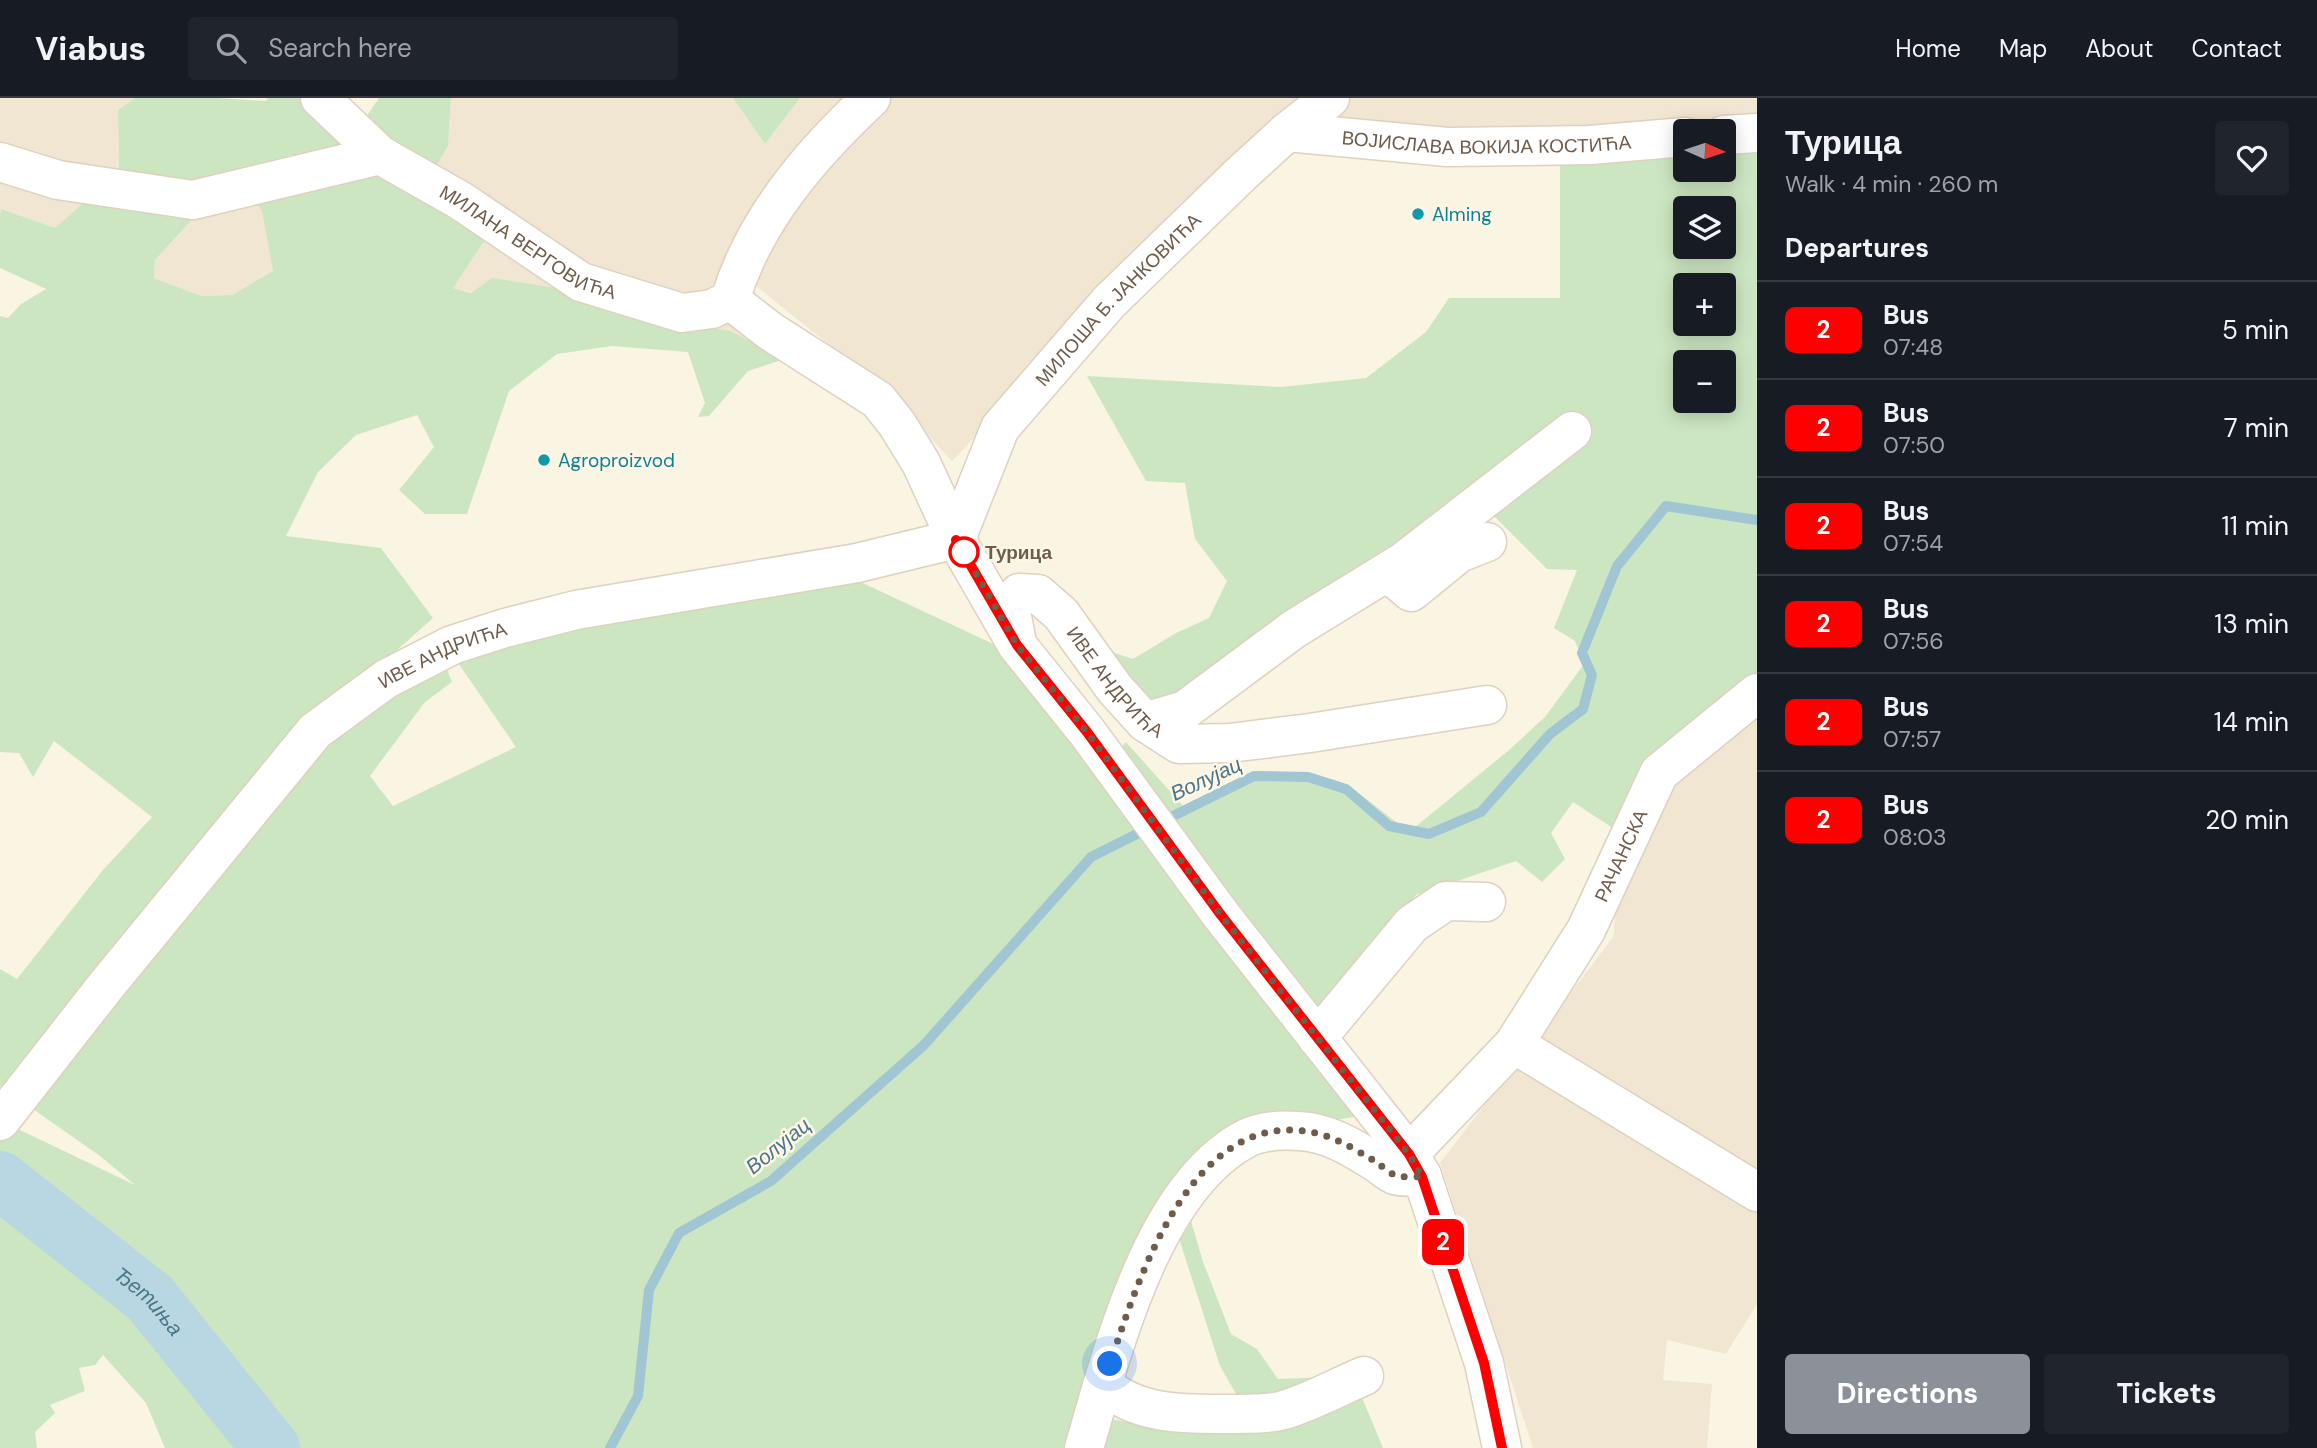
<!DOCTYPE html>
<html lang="en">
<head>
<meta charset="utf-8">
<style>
	body { margin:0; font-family:"DM Sans",sans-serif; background:#20242c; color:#f1f3f6; height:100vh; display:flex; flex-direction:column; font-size:26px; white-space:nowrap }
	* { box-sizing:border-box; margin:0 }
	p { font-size:23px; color:#9ea1a6 }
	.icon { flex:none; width:38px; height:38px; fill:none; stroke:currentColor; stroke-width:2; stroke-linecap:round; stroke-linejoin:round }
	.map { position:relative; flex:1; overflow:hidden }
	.panel { display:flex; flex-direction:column; background:#171b24; width:560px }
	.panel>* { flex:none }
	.badge { padding:0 14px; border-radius:10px; font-size:24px; line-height:46px }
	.needle { width:46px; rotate:93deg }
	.controls { position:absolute; left:1673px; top:21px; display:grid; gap:14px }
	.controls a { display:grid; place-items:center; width:63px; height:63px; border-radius:7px; background:#171b24; box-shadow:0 4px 18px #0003; font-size:35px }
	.you { position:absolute; width:35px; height:35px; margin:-18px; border:5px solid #fff; border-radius:50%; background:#1a73e8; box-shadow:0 0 0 10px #1a73e833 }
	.map>.badge { position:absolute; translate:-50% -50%; box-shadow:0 0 0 4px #fff }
	h2 { padding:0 28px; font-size:26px; line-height:63px }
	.round { display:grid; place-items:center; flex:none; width:74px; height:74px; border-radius:7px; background:#20242c }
	.head { display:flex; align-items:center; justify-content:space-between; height:119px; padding:0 28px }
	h1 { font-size:33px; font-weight:700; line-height:52px }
	.button { display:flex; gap:14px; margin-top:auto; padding:14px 28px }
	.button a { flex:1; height:80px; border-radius:7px; background:#8c9099; color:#fff; font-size:28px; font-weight:700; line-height:80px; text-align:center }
	.button a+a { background:#20242c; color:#f1f3f6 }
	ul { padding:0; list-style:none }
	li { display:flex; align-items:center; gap:21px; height:98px; padding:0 28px; border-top:2px solid #363941 }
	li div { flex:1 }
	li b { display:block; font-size:26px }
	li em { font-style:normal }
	li .badge { min-width:77px; font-weight:700; text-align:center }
	header { display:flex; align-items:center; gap:42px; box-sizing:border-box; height:98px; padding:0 35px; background:#171b24; border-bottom:2px solid #363941 }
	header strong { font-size:33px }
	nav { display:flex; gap:38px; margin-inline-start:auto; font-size:24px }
	.search { width:490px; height:63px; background:#20242c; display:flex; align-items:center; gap:18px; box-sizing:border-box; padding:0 24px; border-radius:7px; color:#9ea1a6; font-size:26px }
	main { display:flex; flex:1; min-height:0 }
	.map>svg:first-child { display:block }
	.residential { fill:#f1e6d1 }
	.green { fill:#cde6c2; fill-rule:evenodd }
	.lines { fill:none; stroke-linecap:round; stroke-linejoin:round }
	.stream { stroke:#a0c5d3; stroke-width:10 }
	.river { stroke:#b9d7e2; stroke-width:58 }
	.minor-casing { stroke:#ded1bf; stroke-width:41 }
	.minor { stroke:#fff; stroke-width:38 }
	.line-casing { stroke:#fff; stroke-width:16 }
	.line { stroke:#f00; stroke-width:10 }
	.walk { stroke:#705c4b; stroke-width:7; stroke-dasharray:0 12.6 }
	.culture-dot { fill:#0f9aa8; stroke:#fef7e8; stroke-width:2.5 }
	.stop-dot { fill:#fff; stroke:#f00; stroke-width:3.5 }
	.labels { text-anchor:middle; stroke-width:5; stroke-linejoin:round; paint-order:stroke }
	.street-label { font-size:19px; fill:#705c4b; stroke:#fef7e8 }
	.culture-label { font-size:19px; fill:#0d838f; stroke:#fef7e8; text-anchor:start }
	.stop-label { font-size:19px; font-weight:bold; fill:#705c4b; stroke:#fef7e8; text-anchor:start }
	.water-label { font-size:21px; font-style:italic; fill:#4a7789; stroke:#fef7e8 }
</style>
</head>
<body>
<header>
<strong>Viabus</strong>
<div class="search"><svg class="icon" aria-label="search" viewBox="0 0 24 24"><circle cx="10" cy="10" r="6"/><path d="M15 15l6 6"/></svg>Search here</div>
<nav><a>Home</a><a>Map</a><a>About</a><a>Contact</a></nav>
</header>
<main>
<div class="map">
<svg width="1757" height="1350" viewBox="0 0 1757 1350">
	<rect width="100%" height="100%" fill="#faf4e2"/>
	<g class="residential">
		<polygon points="0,0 135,0 118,12 119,73 55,130 3,111 0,116"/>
		<polygon points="451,0 733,0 765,46 800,0 1757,0 1757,49 1724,33 1685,33 1685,54 1275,27 952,363 884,291 751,184 785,261 453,190 421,95 448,48"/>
		<polygon points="239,73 262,114 273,173 232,197 201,198 154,180 155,162"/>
		<polygon points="1757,590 1757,1206 1726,1256 1667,1242 1663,1282 1712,1286 1707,1350 1533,1350 1440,1065 1614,838 1619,734"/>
	</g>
	<g class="green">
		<path d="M 135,0 L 218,0 L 266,3 L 268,0 L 308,0 L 364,22 L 379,0 L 451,0 L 448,48 L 421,95 L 488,137 L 453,190 L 471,195 L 492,180 L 563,191 L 667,221 L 730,233 L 785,261 L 748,273 L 709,318 L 698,319 L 705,305 L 688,254 L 612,248 L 557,256 L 509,293 L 467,416 L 425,416 L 399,392 L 434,349 L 417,317 L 356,337 L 318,374 L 286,438 L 381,450 L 433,520 L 379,568 L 443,562 L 452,584 L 425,604 L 370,678 L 393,708 L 516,649 L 454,559 L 656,515 L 852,480 L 1002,550 L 1360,1018 L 1235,1038 L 1180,1085 L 1203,1164 L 1231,1236 L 1257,1251 L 1278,1281 L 1353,1278 L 1383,1350 L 165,1350 L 146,1305 L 103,1257 L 95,1267 L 79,1270 L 85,1293 L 50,1307 L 55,1315 L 35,1334 L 37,1350 L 0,1350 L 0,1018 L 18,1031 L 135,1087 L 100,1058 L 0,988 L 0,871 L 17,881 L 103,772 L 152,719 L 54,643 L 33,679 L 19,655 L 0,654 L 0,218 L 8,220 L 21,206 L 46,191 L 0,170 L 0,116 L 2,111 L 55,130 L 119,73 L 118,12 ZM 243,80 L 262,114 L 273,173 L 232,197 L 201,198 L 154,180 L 155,162 L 229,82 ZM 1177,1134 L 1220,1268 L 1243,1308 L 1192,1335 L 1104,1320 Z"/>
		<polygon points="733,0 800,0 765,46"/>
		<path d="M 1757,50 L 1757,590 L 1619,734 L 1573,704 L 1551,735 L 1565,761 L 1542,784 L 1516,763 L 1416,797 L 1315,914 L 1249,821 L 1115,657 L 1126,644 L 1184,709 L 1263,674 L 1314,677 L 1356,693 L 1409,734 L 1508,653 L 1545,619 L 1584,566 L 1575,543 L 1554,530 L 1577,472 L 1547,471 L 1494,418 L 1412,432 L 1193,591 L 1163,606 L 1138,599 L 1109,553 L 1133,561 L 1176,535 L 1209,520 L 1227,483 L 1195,441 L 1185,385 L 1146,383 L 1087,278 L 1281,289 L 1366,280 L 1426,234 L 1449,200 L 1560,200 L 1560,63 L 1685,57 L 1685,72 L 1724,72 L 1724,54 ZM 1685,110 L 1724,110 L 1724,149 L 1685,149 ZM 1685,187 L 1724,187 L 1724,226 L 1685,226 ZM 1685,264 L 1724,264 L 1724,303 L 1685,303 Z"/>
	</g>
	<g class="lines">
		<g class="stream">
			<polyline points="1161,724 1254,678 1308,679 1346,691 1389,728 1429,736 1481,714 1550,636 1583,611 1592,577 1582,555 1617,468 1666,408 1757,422"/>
			<polyline points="610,1350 638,1298 649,1192 679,1135 771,1083 924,947 1091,759 1147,731"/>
		</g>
		<path class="river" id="s1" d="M 0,1082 L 150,1200 L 271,1350"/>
		<g class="minor-casing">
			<g id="minor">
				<polyline points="320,0 380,57"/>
				<path id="s2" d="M 1287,34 L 1447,49 L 1590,47 L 1685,39"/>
				<polyline points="1724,37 1756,35"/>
				<path id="s3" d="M 0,64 L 58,82 L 193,102 L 380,57 L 461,103 L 581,184 L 682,215 L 712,211 L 730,202"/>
				<polyline points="730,202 770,233 878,302 897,326 921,365 956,441 1017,547 1087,634 1221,817 1409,1056 1422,1078 1484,1265 1502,1350"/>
				<path d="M 730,202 C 754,122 811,56 871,0"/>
				<path id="s4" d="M 956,441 L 1000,330 L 1109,204 L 1241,76 L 1287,34 L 1330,0"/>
				<polyline points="1387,474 1411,494 1459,455 1487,444"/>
				<path id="s5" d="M 1017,545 L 1011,513 L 1019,495 L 1038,496 L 1061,516 L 1115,591 L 1145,624 L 1179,646 L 1230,645 L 1310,635 L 1487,607"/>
				<polyline points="1145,624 1185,612 1294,531 1403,464 1572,333"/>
				<polyline points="1317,940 1412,826 1446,803 1486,804"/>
				<polyline points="1514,946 1757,1094"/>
				<path id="s6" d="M 0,1023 L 105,889 L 315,633 L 386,581 L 452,547 L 505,530 L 576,512 L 857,465 L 956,441"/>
				<path id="s7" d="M 1409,1056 L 1514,946 L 1586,832 L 1659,675 L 1757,595"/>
				<path d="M 1103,1286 C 1137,1318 1187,1316 1231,1316 C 1248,1315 1267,1317 1284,1312 C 1311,1304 1338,1289 1364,1278"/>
				<path d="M 1084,1350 C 1112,1255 1152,1089 1247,1040 C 1263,1032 1282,1032 1299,1033 C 1328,1034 1353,1050 1377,1065 C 1383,1069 1389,1075 1395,1077 C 1403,1080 1414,1078 1422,1078"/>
			</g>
		</g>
		<use href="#minor" class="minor"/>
	</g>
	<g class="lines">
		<g class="line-casing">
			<polyline id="line" points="956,442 1017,547 1087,634 1221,817 1409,1056 1422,1079 1484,1265 1502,1350"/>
		</g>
		<use href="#line" class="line"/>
		<path class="walk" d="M 964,454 L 1017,547 L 1087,634 L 1221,817 L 1409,1056 L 1422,1079 C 1414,1078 1403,1080 1395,1077 C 1389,1075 1383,1069 1378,1065 C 1359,1054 1338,1040 1316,1035 C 1193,1007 1139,1178 1110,1266"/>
	</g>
	<g class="culture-dot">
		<circle cx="1418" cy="116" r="7"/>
		<circle cx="544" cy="362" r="7"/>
	</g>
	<circle class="stop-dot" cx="964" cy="454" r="14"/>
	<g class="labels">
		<g class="street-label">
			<text dy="7" stroke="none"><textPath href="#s2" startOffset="200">ВОЈИСЛАВА ВОКИЈА КОСТИЋА</textPath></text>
			<text dy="7" stroke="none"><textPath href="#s3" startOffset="562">МИЛАНА ВЕРГОВИЋА</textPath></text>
			<text dy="7" stroke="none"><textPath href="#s4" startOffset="294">МИЛОША Б. ЈАНКОВИЋА</textPath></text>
			<text dy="7" stroke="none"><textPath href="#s6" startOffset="651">ИВЕ АНДРИЋА</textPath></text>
			<text dy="7" stroke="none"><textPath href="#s5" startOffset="189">ИВЕ АНДРИЋА</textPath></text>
			<text dy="7" stroke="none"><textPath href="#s7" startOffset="369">РАЧАНСКА</textPath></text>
		</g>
		<g class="culture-label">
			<text x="1432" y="123">Alming</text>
			<text x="558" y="369">Agroproizvod</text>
		</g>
		<g class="stop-label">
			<text x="985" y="461">Турица</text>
		</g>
		<g class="water-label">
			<text transform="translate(1206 681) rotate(-25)" y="7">Волујац</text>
			<text transform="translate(778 1048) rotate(-39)" y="7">Волујац</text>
			<text dy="7" stroke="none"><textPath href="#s1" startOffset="192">Ђетиња</textPath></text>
		</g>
	</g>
</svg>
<div class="controls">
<a><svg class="needle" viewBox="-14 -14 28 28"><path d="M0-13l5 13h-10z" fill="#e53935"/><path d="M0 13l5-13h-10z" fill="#9ea1a6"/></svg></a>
<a><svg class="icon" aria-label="layers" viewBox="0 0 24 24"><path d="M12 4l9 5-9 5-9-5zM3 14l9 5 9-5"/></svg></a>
<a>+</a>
<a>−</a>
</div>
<div class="you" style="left:1110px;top:1266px"></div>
<b class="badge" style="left:1443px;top:1144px;background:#f00;color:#fff">2</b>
</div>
<section class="panel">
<div class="head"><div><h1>Турица</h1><p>Walk · 4 min · 260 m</p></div><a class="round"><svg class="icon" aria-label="heart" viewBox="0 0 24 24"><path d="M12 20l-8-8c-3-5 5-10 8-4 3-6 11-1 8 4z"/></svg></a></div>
<h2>Departures</h2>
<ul>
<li><span class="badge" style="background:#f00;color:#fff">2</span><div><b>Bus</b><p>07:48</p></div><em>5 min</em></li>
<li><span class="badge" style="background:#f00;color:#fff">2</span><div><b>Bus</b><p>07:50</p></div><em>7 min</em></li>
<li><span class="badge" style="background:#f00;color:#fff">2</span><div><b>Bus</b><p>07:54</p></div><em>11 min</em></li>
<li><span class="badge" style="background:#f00;color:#fff">2</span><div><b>Bus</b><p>07:56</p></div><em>13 min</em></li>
<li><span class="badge" style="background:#f00;color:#fff">2</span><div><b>Bus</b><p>07:57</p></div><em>14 min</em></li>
<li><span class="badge" style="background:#f00;color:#fff">2</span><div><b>Bus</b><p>08:03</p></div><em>20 min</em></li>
</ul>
<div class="button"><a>Directions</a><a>Tickets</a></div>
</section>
</main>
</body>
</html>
